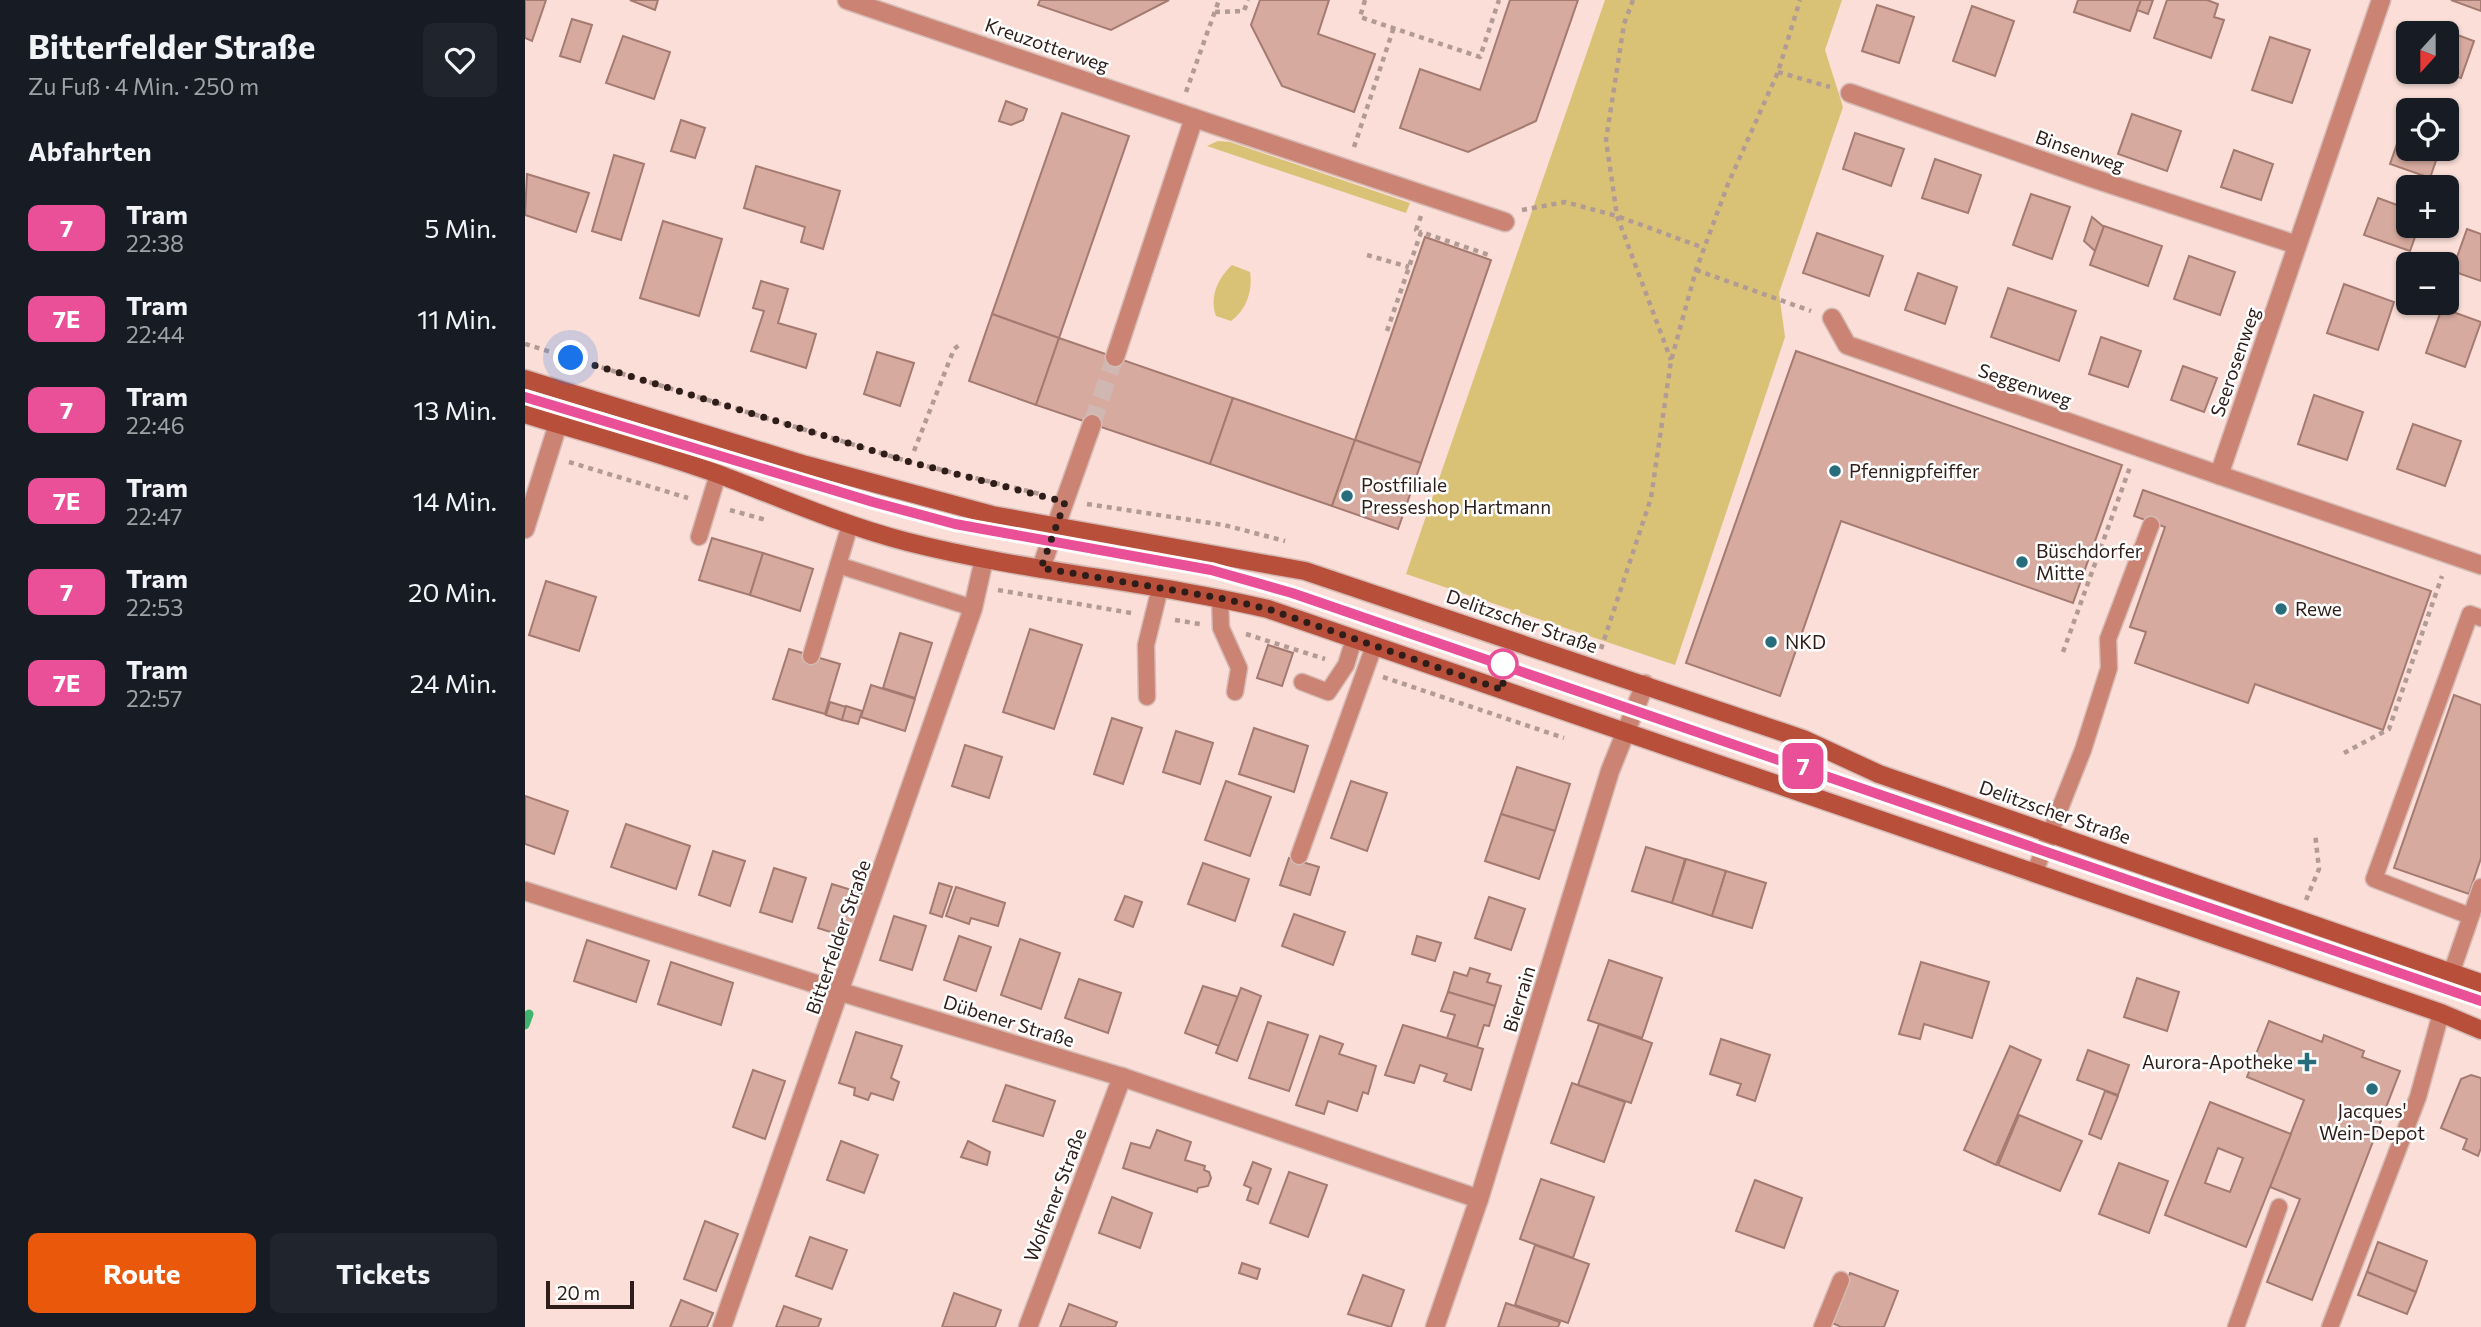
<!DOCTYPE html>
<html lang="de">
<head>
<meta charset="utf-8">
<style>
	body { margin:0; font-family:Commissioner,sans-serif; background:#20242c; color:#f1f3f6; height:100vh; display:flex; flex-direction:column; font-size:26px; white-space:nowrap }
	* { box-sizing:border-box; margin:0 }
	p { font-size:23px; color:#9ea1a6 }
	.icon { flex:none; width:38px; height:38px; fill:none; stroke:currentColor; stroke-width:2; stroke-linecap:round; stroke-linejoin:round }
	.map { position:relative; flex:1; overflow:hidden }
	.details { display:flex; flex-direction:column; background:#171b24; width:525px }
	.details>* { flex:none }
	.badge { padding:0 14px; border-radius:10px; font-size:24px; line-height:46px }
	.needle { width:46px; rotate:201deg }
	.fabs { position:absolute; left:1871px; top:21px; display:grid; gap:14px }
	.fabs a { display:grid; place-items:center; width:63px; height:63px; border-radius:10px; background:#171b24; box-shadow:0 2px 5px #0004; font-size:35px }
	.scale { position:absolute; left:21px; bottom:18px; width:88px; box-sizing:border-box; padding-left:7px; border:4px solid #2e1d19; border-top:0; font-size:19px; line-height:24px; white-space:nowrap; color:#2e1d19; -webkit-text-stroke:5px #fff; paint-order:stroke }
	.you { position:absolute; width:35px; height:35px; margin:-18px; border:5px solid #fff; border-radius:50%; background:#1a73e8; box-shadow:0 0 0 10px #1a73e833 }
	.map>.badge { position:absolute; translate:-50% -50%; box-shadow:0 0 0 4px #fff }
	h2 { padding:0 28px; font-size:26px; line-height:63px }
	.round { display:grid; place-items:center; flex:none; width:74px; height:74px; border-radius:10px; background:#20242c }
	.overview { display:flex; align-items:center; justify-content:space-between; height:119px; padding:0 28px }
	h1 { font-size:33px; font-weight:700; line-height:52px }
	.primary-button { display:flex; gap:14px; margin-top:auto; padding:14px 28px }
	.primary-button a { flex:1; height:80px; border-radius:10px; background:#ea580c; color:#fff; font-size:28px; font-weight:700; line-height:80px; text-align:center }
	.primary-button a+a { background:#20242c; color:#f1f3f6 }
	ul { padding:0; list-style:none }
	li { display:flex; align-items:center; gap:21px; height:91px; padding:0 28px }
	li div { flex:1 }
	li b { display:block; font-size:26px }
	li em { font-style:normal }
	li .badge { min-width:77px; font-weight:700; text-align:center }
	main { display:flex; flex:1; min-height:0 }
	.map>svg:first-child { display:block }
	.green { fill:#d9c276 }
	.lines { fill:none; stroke-linecap:round; stroke-linejoin:round }
	.stream { stroke:#40b36d; stroke-width:9 }
	.building { fill:#d6aa9f; stroke:#a47a71; stroke-width:2; fill-rule:evenodd }
	.street-tunnel { stroke:#d1b7b1; stroke-width:18; stroke-dasharray:18 9; stroke-linecap:butt }
	.lane-casing { stroke:#d5bbb5; stroke-width:19 }
	.street-casing { stroke:#d5bbb5; stroke-width:21 }
	.secondary-casing { stroke:#d5bbb5; stroke-width:21 }
	.path { stroke:#b39b95; stroke-width:4.5; stroke-dasharray:5 5; stroke-linecap:butt }
	.lane { stroke:#cb8373; stroke-width:16 }
	.street { stroke:#cb8373; stroke-width:18 }
	.secondary { stroke:#b74f3a; stroke-width:18 }
	.tram { stroke:#4d3a35; stroke-width:2 }
	.line-casing { stroke:#fff; stroke-width:16 }
	.line { stroke:#ea5097; stroke-width:10 }
	.walk { stroke:#2e1d19; stroke-width:7; stroke-dasharray:0 12.6 }
	.poi-dot { fill:#276d7b; stroke:#fff; stroke-width:2.5 }
	.stop-dot { fill:#fff; stroke:#ea5097; stroke-width:3.5 }
	.labels { text-anchor:middle; stroke-width:5; stroke-linejoin:round; paint-order:stroke }
	.street-label { font-size:19px; fill:#2e1d19; stroke:#fff }
	.poi-label { font-size:19px; fill:#2e1d19; stroke:#fff; text-anchor:start }
</style>
</head>
<body>
<main>
<section class="details">
<div class="overview"><div><h1>Bitterfelder Straße</h1><p>Zu Fuß · 4 Min. · 250 m</p></div><a class="round"><svg class="icon" aria-label="heart" viewBox="0 0 24 24"><path d="M12 20l-8-8c-3-5 5-10 8-4 3-6 11-1 8 4z"/></svg></a></div>
<h2>Abfahrten</h2>
<ul>
<li><span class="badge" style="background:#ea5097;color:#fff">7</span><div><b>Tram</b><p>22:38</p></div><em>5 Min.</em></li>
<li><span class="badge" style="background:#ea5097;color:#fff">7E</span><div><b>Tram</b><p>22:44</p></div><em>11 Min.</em></li>
<li><span class="badge" style="background:#ea5097;color:#fff">7</span><div><b>Tram</b><p>22:46</p></div><em>13 Min.</em></li>
<li><span class="badge" style="background:#ea5097;color:#fff">7E</span><div><b>Tram</b><p>22:47</p></div><em>14 Min.</em></li>
<li><span class="badge" style="background:#ea5097;color:#fff">7</span><div><b>Tram</b><p>22:53</p></div><em>20 Min.</em></li>
<li><span class="badge" style="background:#ea5097;color:#fff">7E</span><div><b>Tram</b><p>22:57</p></div><em>24 Min.</em></li>
</ul>
<div class="primary-button"><a>Route</a><a>Tickets</a></div>
</section>
<div class="map">
<svg width="1956" height="1327" viewBox="0 0 1956 1327">
	<rect width="100%" height="100%" fill="#faded7"/>
	<g class="green">
		<polygon points="1080,0 1317,0 1300,50 1318,107 1254,293 1260,337 1150,665 881,574"/>
		<polygon points="693,141 705,142 885,203 881,213 682,146"/>
		<path d="M 707,265 L 725,272 C 728,291 721,310 706,321 L 691,316 C 684,297 693,278 707,265 Z"/>
	</g>
	<g class="lines">
		<polyline class="stream" points="0,1025 4,1014"/>
	</g>
	<g class="building">
		<polygon points="0,0 21,0 7,41 0,38"/>
		<polygon points="105,0 133,0 130,10"/>
		<polygon points="515,0 644,0 586,30 513,5"/>
		<polygon points="735,0 804,0 793,34 850,54 829,112 757,86 726,25"/>
		<polygon points="985,0 1053,0 1011,121 943,152 875,128 895,69 955,90"/>
		<polygon points="1553,0 1616,0 1605,31 1549,12"/>
		<polygon points="1616,0 1628,0 1623,14 1612,10"/>
		<polygon points="1642,0 1682,0 1693,4 1689,17 1699,20 1686,58 1629,38"/>
		<polygon points="1926,0 1956,0 1956,11"/>
		<polygon points="1352,5 1389,17 1374,63 1337,51"/>
		<polygon points="1447,6 1489,21 1470,76 1428,61"/>
		<polygon points="47,19 67,25 55,62 35,56"/>
		<polygon points="1911,27 1949,41 1936,78 1917,72 1922,72 1922,33 1909,33"/>
		<polygon points="98,36 145,52 129,99 81,83"/>
		<polygon points="1745,37 1785,50 1767,103 1727,90"/>
		<polygon points="481,101 502,109 498,120 486,125 474,121"/>
		<polygon points="537,113 604,136 534,338 467,314"/>
		<polygon points="1607,114 1656,131 1642,171 1593,154"/>
		<polygon points="156,120 180,128 170,158 146,151"/>
		<polygon points="1879,124 1883,125 1883,149 1915,149 1905,178 1865,164"/>
		<polygon points="1330,133 1379,149 1366,186 1318,169"/>
		<polygon points="1709,150 1748,164 1736,200 1696,187"/>
		<polygon points="89,155 119,164 96,240 67,231"/>
		<polygon points="1410,159 1456,175 1443,213 1397,198"/>
		<polygon points="231,166 315,191 298,249 276,242 280,227 219,208"/>
		<polygon points="2,174 64,193 51,232 0,215"/>
		<polygon points="1506,194 1545,207 1527,259 1488,245"/>
		<polygon points="1853,198 1883,209 1883,226 1894,226 1885,251 1839,235"/>
		<polygon points="1567,217 1579,227 1570,251 1559,241"/>
		<polygon points="138,221 197,239 174,316 115,298"/>
		<polygon points="1579,226 1637,246 1623,286 1565,265"/>
		<polygon points="1942,229 1956,234 1956,281 1927,271"/>
		<polygon points="1292,233 1358,256 1344,296 1278,273"/>
		<polygon points="900,237 966,260 896,463 830,440"/>
		<polygon points="1664,256 1710,272 1695,315 1649,299"/>
		<polygon points="1393,273 1432,287 1420,324 1380,310"/>
		<polygon points="236,281 263,289 253,323 291,334 281,368 226,351 239,311 228,308"/>
		<polygon points="1819,284 1869,302 1853,350 1802,333"/>
		<polygon points="1483,288 1551,311 1534,361 1466,337"/>
		<polygon points="1917,308 1956,322 1940,367 1901,353"/>
		<polygon points="467,314 534,338 511,405 444,381"/>
		<polygon points="1576,337 1616,351 1603,387 1564,374"/>
		<polygon points="534,338 708,398 685,464 511,405"/>
		<polygon points="1271,351 1597,465 1548,603 1316,521 1255,696 1161,663"/>
		<polygon points="352,352 389,363 375,406 339,394"/>
		<polygon points="1658,366 1692,378 1679,412 1646,400"/>
		<polygon points="1789,395 1838,412 1822,460 1773,444"/>
		<polygon points="708,398 830,440 807,506 685,464"/>
		<polygon points="1888,424 1936,441 1920,486 1872,469"/>
		<polygon points="830,440 896,463 873,529 807,506"/>
		<polygon points="1618,490 1906,591 1858,730 1730,684 1723,703 1610,663 1621,632 1605,627 1640,527 1609,516"/>
		<polygon points="187,538 238,553 225,595 174,580"/>
		<polygon points="238,553 288,569 275,611 225,595"/>
		<polygon points="21,581 71,597 54,651 4,635"/>
		<polygon points="505,629 557,645 529,729 478,712"/>
		<polygon points="375,633 407,643 390,698 358,688"/>
		<polygon points="743,645 768,653 757,686 732,678"/>
		<polygon points="264,649 315,664 300,714 248,699"/>
		<polygon points="346,685 390,699 380,731 336,717"/>
		<polygon points="1929,695 1956,705 1956,858 1944,894 1869,868"/>
		<polygon points="305,702 321,707 317,720 301,715"/>
		<polygon points="321,706 337,711 333,724 317,720"/>
		<polygon points="587,718 617,728 598,784 569,774"/>
		<polygon points="729,728 783,746 769,792 714,774"/>
		<polygon points="651,731 688,743 675,784 638,772"/>
		<polygon points="440,745 477,757 464,798 427,786"/>
		<polygon points="992,767 1045,784 1030,831 976,814"/>
		<polygon points="701,781 746,797 725,856 680,840"/>
		<polygon points="826,781 862,793 842,851 806,838"/>
		<polygon points="0,796 43,811 29,854 0,844"/>
		<polygon points="976,814 1030,831 1014,879 960,861"/>
		<polygon points="101,824 165,846 151,889 86,867"/>
		<polygon points="1121,847 1160,859 1147,903 1107,891"/>
		<polygon points="188,851 220,861 205,906 174,895"/>
		<polygon points="764,858 794,867 785,895 755,885"/>
		<polygon points="1161,859 1201,871 1187,916 1147,903"/>
		<polygon points="678,863 724,879 710,921 663,904"/>
		<polygon points="249,868 281,878 267,922 235,912"/>
		<polygon points="1201,871 1241,883 1227,928 1187,916"/>
		<polygon points="414,883 427,887 417,917 405,913"/>
		<polygon points="307,884 339,894 325,938 293,928"/>
		<polygon points="431,887 480,903 473,926 446,918 444,924 421,916"/>
		<polygon points="600,896 617,902 608,927 590,920"/>
		<polygon points="964,897 1000,909 986,950 950,938"/>
		<polygon points="769,914 820,932 808,965 757,946"/>
		<polygon points="369,916 401,926 387,970 355,960"/>
		<polygon points="434,936 466,947 451,991 419,980"/>
		<polygon points="892,936 916,943 910,961 887,954"/>
		<polygon points="495,939 535,953 516,1009 476,995"/>
		<polygon points="62,940 124,961 111,1002 49,981"/>
		<polygon points="1084,960 1137,978 1117,1038 1063,1020"/>
		<polygon points="146,962 208,983 196,1025 133,1004"/>
		<polygon points="1396,962 1464,982 1447,1038 1399,1024 1395,1039 1374,1034"/>
		<polygon points="945,968 965,974 962,982 976,986 970,1006 923,992 929,972 942,976"/>
		<polygon points="1612,978 1654,992 1642,1031 1599,1017"/>
		<polygon points="554,979 596,993 583,1033 540,1018"/>
		<polygon points="678,986 713,997 694,1046 660,1033"/>
		<polygon points="716,988 736,996 712,1061 691,1053"/>
		<polygon points="923,992 970,1006 964,1026 959,1025 952,1047 922,1038 930,1015 916,1011"/>
		<polygon points="1744,1021 1797,1042 1799,1035 1839,1051 1837,1057 1875,1071 1787,1300 1742,1282 1775,1199 1745,1187 1779,1100 1722,1077"/>
		<polygon points="743,1022 783,1035 764,1091 724,1078"/>
		<polygon points="1074,1024 1127,1043 1106,1103 1053,1085"/>
		<polygon points="878,1025 958,1049 946,1090 919,1081 922,1074 895,1065 889,1083 860,1075"/>
		<polygon points="331,1032 377,1046 366,1078 374,1082 368,1100 346,1093 343,1100 329,1095 330,1088 314,1083"/>
		<polygon points="795,1036 818,1044 814,1054 851,1066 843,1094 838,1092 832,1111 803,1101 799,1114 771,1105"/>
		<polygon points="1196,1039 1245,1055 1230,1101 1212,1095 1216,1084 1185,1074"/>
		<polygon points="1485,1046 1516,1060 1471,1165 1439,1150"/>
		<polygon points="1563,1050 1604,1065 1593,1095 1552,1080"/>
		<polygon points="228,1070 260,1081 240,1139 208,1127"/>
		<polygon points="1946,1075 1956,1078 1956,1148 1953,1156 1938,1149 1942,1139 1916,1128 1936,1079"/>
		<polygon points="1047,1083 1100,1102 1079,1162 1026,1143"/>
		<polygon points="481,1085 530,1101 518,1136 468,1121"/>
		<polygon points="1580,1091 1593,1096 1576,1139 1564,1134"/>
		<path d="M 1685,1102 L 1766,1134 L 1721,1247 L 1640,1215 ZM 1693,1148 L 1718,1158 L 1705,1192 L 1680,1183 Z"/>
		<polygon points="1494,1115 1557,1141 1535,1191 1473,1165"/>
		<polygon points="632,1130 666,1142 660,1160 680,1166 679,1170 684,1172 686,1178 683,1186 673,1188 672,1192 598,1168 606,1143 625,1148"/>
		<polygon points="316,1141 353,1155 339,1193 302,1180"/>
		<polygon points="443,1141 465,1152 462,1165 436,1157"/>
		<polygon points="728,1162 746,1169 733,1204 722,1200 726,1188 719,1185"/>
		<polygon points="1594,1163 1643,1181 1624,1233 1574,1214"/>
		<polygon points="764,1172 802,1185 783,1237 745,1223"/>
		<polygon points="1016,1179 1069,1197 1048,1258 995,1239"/>
		<polygon points="1230,1180 1277,1198 1259,1248 1211,1231"/>
		<polygon points="587,1197 627,1213 615,1248 574,1233"/>
		<polygon points="180,1221 213,1234 191,1291 159,1279"/>
		<polygon points="285,1237 322,1250 307,1289 271,1276"/>
		<polygon points="1853,1242 1902,1261 1891,1292 1842,1272"/>
		<polygon points="1010,1245 1064,1264 1043,1323 990,1305"/>
		<polygon points="717,1263 735,1269 732,1279 714,1273"/>
		<polygon points="1842,1272 1891,1292 1882,1314 1833,1295"/>
		<polygon points="1325,1273 1373,1291 1359,1327 1316,1327 1307,1323"/>
		<polygon points="838,1275 879,1290 866,1327 823,1314"/>
		<polygon points="429,1293 476,1310 470,1327 417,1327"/>
		<polygon points="156,1300 188,1313 182,1327 145,1327"/>
		<polygon points="981,1303 1035,1322 1033,1327 973,1327"/>
		<polygon points="544,1304 592,1322 590,1327 535,1327"/>
		<polygon points="259,1306 296,1319 293,1327 251,1327"/>
	</g>
	<g class="lines">
		<polyline class="street-tunnel" points="567,424 590,357"/>
		<g class="lane-casing">
			<g id="lane">
				<polyline points="325,525 313,565 448,608"/>
				<polyline points="174,537 193,474"/>
				<polyline points="695,598 696,628 714,668 710,692"/>
				<polyline points="286,656 313,565"/>
				<polyline points="777,682 803,692 821,665 829,639"/>
				<polyline points="622,697 621,645 635,588"/>
				<polyline points="774,856 849,646"/>
				<polyline points="1509,874 1558,750 1584,668 1583,639 1626,525"/>
				<polyline points="1945,916 1849,879 1945,614 1956,618"/>
				<polyline points="1927,971 1956,887"/>
				<polyline points="1297,1327 1316,1280"/>
				<polyline points="1711,1327 1754,1207"/>
				<polyline points="1805,1327 1893,1097 1916,1013"/>
			</g>
		</g>
		<g class="street-casing">
			<g id="street">
				<polyline points="322,0 669,118"/>
				<polyline points="1856,0 1694,475 1956,565"/>
				<polyline points="1325,93 1567,178 1772,245"/>
				<polyline points="1307,318 1322,345 1694,475"/>
				<polyline points="590,357 669,118 980,222"/>
				<polyline points="0,529 33,424"/>
				<polyline points="516,568 567,424"/>
				<polyline points="0,891 316,992 597,1077 954,1199"/>
				<polyline points="197,1327 448,608 459,559"/>
				<polyline points="503,1327 597,1077"/>
				<polyline points="910,1327 954,1199 1085,771 1120,684"/>
			</g>
		</g>
		<g class="secondary-casing">
			<g id="secondary">
				<polyline points="0,379 281,465 467,515 780,571 1278,739 1354,774 1956,983"/>
				<path d="M 0,414 C 64,434 130,451 193,474 C 256,498 317,525 383,542 C 501,572 624,581 743,609 L 1916,1013 L 1956,1030"/>
			</g>
		</g>
		<g class="path">
			<polyline points="840,0 835,17 955,57 974,0"/>
			<polyline points="1108,0 1099,24 1081,140 1092,216 1146,360"/>
			<polyline points="690,12 719,11 723,0"/>
			<polyline points="1253,72 1305,87"/>
			<polyline points="661,92 694,0"/>
			<polyline points="829,147 869,27"/>
			<polyline points="997,210 1040,202 1092,216 1179,248"/>
			<polyline points="896,216 891,230 896,232"/>
			<polyline points="842,255 884,267"/>
			<polyline points="1171,270 1286,311"/>
			<polyline points="862,331 896,232 967,256"/>
			<polyline points="0,344 385,462 519,495"/>
			<polyline points="389,451 429,349 437,343"/>
			<polyline points="44,462 163,498"/>
			<polyline points="562,504 699,525 760,541"/>
			<polyline points="205,510 241,520"/>
			<polyline points="473,590 606,613"/>
			<polyline points="650,620 675,624"/>
			<polyline points="721,634 800,659"/>
			<polyline points="1076,649 1126,498 1146,361 1171,270 1203,184 1253,72 1275,0"/>
			<polyline points="1538,652 1605,467"/>
			<polyline points="858,677 1039,738"/>
			<polyline points="1819,753 1864,729 1917,576"/>
			<polyline points="1781,900 1794,869 1790,833"/>
		</g>
		<use href="#lane" class="lane"/>
		<use href="#street" class="street"/>
		<use href="#secondary" class="secondary"/>
		<polyline class="tram" points="0,397 348,502 430,524 686,570 767,593 1956,1001"/>
	</g>
	<g class="lines">
		<g class="line-casing">
			<polyline id="line" points="0,397 348,502 430,524 686,570 767,593 1956,1001"/>
		</g>
		<use href="#line" class="line"/>
		<polyline class="walk" points="46,358 385,462 540,502 516,568 695,598 743,609 978,690 978,664"/>
	</g>
	<g class="poi-dot">
		<circle cx="1310" cy="471" r="7"/>
		<circle cx="822" cy="496" r="7"/>
		<circle cx="1497" cy="562" r="7"/>
		<circle cx="1756" cy="609" r="7"/>
		<circle cx="1246" cy="642" r="7"/>
		<path d="M1778.5 1051.5h7v7h7v7h-7v7h-7v-7h-7v-7h7z"/>
		<circle cx="1847" cy="1089" r="7"/>
	</g>
	<circle class="stop-dot" cx="978" cy="664" r="14"/>
	<g class="labels">
		<g class="street-label">
			<text transform="translate(522 45) rotate(19)" y="7">Kreuzotterweg</text>
			<text transform="translate(1555 151) rotate(19)" y="7">Binsenweg</text>
			<text transform="translate(1710 362) rotate(-71)" y="7">Seerosenweg</text>
			<text transform="translate(1500 385) rotate(19)" y="7">Seggenweg</text>
			<text transform="translate(997 621) rotate(19)" y="7">Delitzscher Straße</text>
			<text transform="translate(1530 812) rotate(19)" y="7">Delitzscher Straße</text>
			<text transform="translate(313 937) rotate(-71)" y="7">Bitterfelder Straße</text>
			<text transform="translate(994 999) rotate(-73)" y="7">Bierrain</text>
			<text transform="translate(484 1021) rotate(17)" y="7">Dübener Straße</text>
			<text transform="translate(530 1195) rotate(-69)" y="7">Wolfener Straße</text>
		</g>
		<g class="poi-label">
			<text x="1324" y="478">Pfennigpfeiffer</text>
			<text x="836" y="492">Postfiliale<tspan x="836" dy="22">Presseshop Hartmann</tspan></text>
			<text x="1511" y="558">Büschdorfer<tspan x="1511" dy="22">Mitte</tspan></text>
			<text x="1770" y="616">Rewe</text>
			<text x="1260" y="649">NKD</text>
			<text x="1768" y="1069" text-anchor="end">Aurora-Apotheke</text>
			<text x="1847" y="1118" text-anchor="middle">Jacques'<tspan x="1847" dy="22">Wein-Depot</tspan></text>
		</g>
	</g>
</svg>
<div class="fabs">
<a><svg class="needle" viewBox="-14 -14 28 28"><path d="M0-13l5 13h-10z" fill="#e53935"/><path d="M0 13l5-13h-10z" fill="#9ea1a6"/></svg></a>
<a><svg class="icon" aria-label="locate" viewBox="0 0 24 24"><circle cx="12" cy="12" r="6"/><path d="M12 2v4M12 18v4M2 12h4M18 12h4"/></svg></a>
<a>+</a>
<a>−</a>
</div>
<div class="scale">20 m</div>
<div class="you" style="left:46px;top:358px"></div>
<b class="badge" style="left:1278px;top:766px;background:#ea5097;color:#fff">7</b>
</div>
</main>
</body>
</html>
